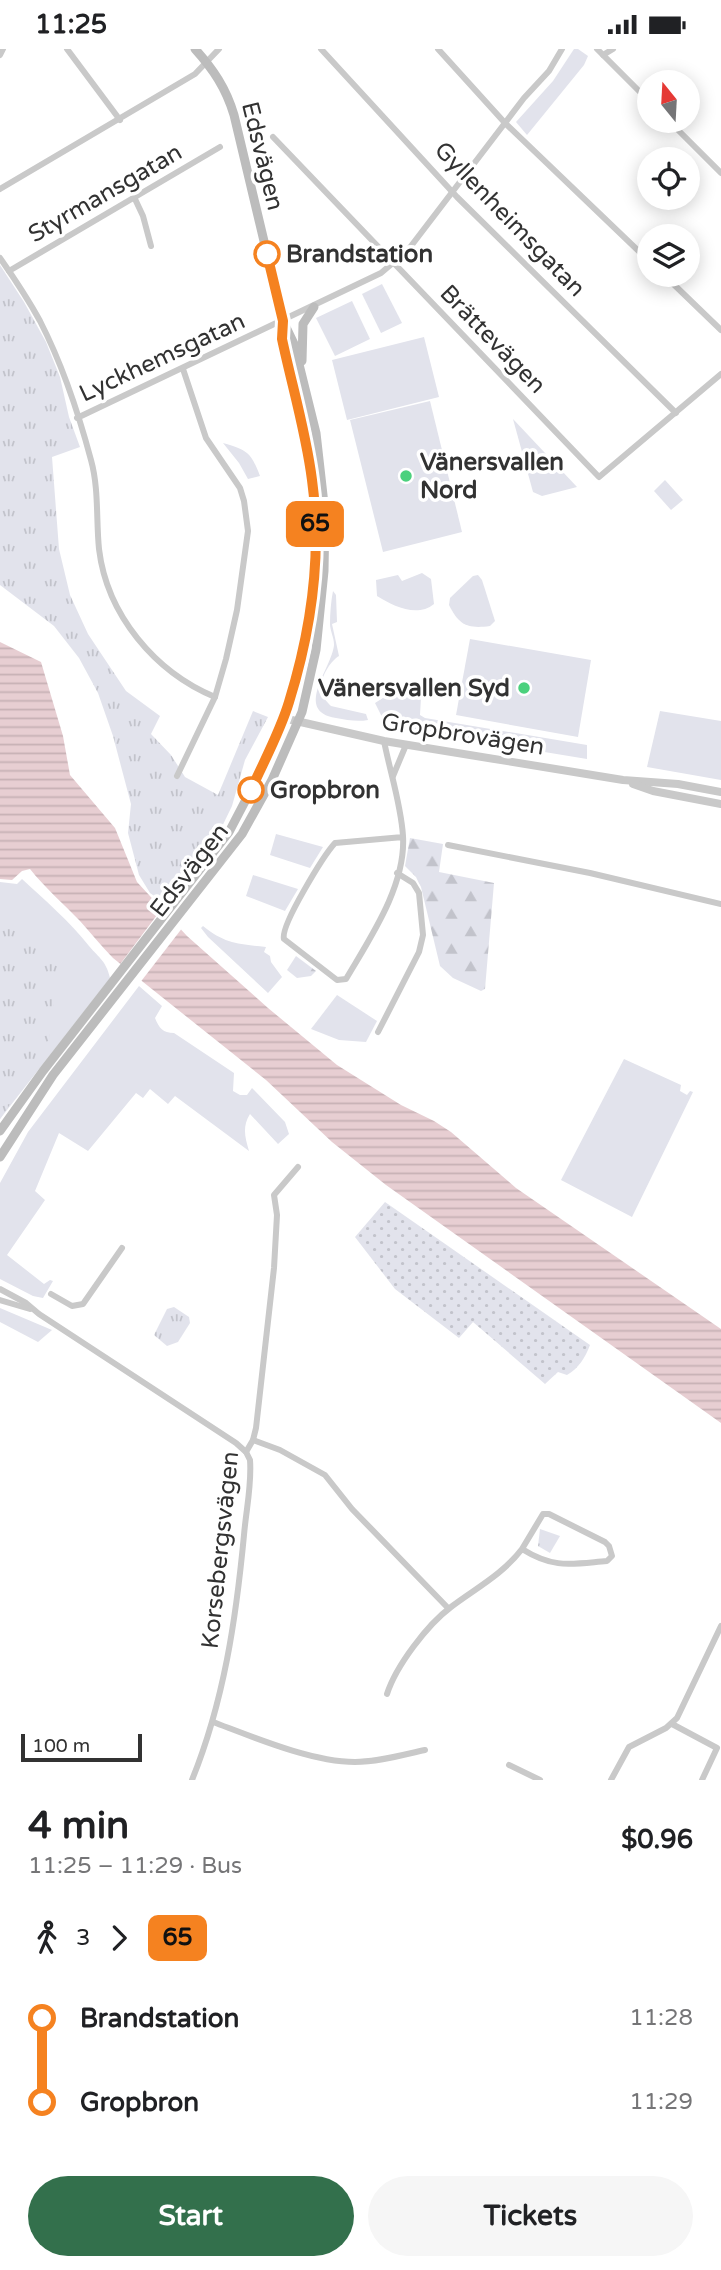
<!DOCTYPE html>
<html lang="en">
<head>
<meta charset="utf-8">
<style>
	body { margin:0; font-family:"Varela Round",sans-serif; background:#f6f6f6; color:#202124; height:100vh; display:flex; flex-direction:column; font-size:26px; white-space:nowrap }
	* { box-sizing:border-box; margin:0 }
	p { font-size:23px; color:#757577 }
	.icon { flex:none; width:38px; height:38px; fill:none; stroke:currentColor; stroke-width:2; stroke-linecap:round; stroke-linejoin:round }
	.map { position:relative; height:1731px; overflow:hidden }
	.drawer { display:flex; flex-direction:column; background:#fff; flex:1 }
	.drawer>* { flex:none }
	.badge { padding:0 14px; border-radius:10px; font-size:24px; line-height:46px }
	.needle { width:46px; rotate:342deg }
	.controls { position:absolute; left:637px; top:21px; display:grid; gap:14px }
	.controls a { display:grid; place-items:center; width:63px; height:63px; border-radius:50%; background:#fff; box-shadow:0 4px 18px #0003; font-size:35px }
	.scale { position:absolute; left:21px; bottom:18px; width:121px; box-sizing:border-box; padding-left:7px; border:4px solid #323232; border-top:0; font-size:19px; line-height:24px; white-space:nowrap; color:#323232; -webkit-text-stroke:5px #fff; paint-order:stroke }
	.map>.badge { position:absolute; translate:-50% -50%; box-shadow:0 0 0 4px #fff }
	.legs { display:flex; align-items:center; gap:10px; height:77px; padding:0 28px; font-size:23px }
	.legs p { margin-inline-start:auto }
	.summary { display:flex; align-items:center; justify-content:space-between; height:119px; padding:0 28px }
	h1 { font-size:38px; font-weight:700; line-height:52px }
	.cta { display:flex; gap:14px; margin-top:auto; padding:14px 28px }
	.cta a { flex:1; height:80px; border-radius:42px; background:#33704c; color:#fff; font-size:28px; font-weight:700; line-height:80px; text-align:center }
	.cta a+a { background:#f6f6f6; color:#202124 }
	ul { padding:0 28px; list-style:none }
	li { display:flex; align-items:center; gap:24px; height:84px; font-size:26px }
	li i { display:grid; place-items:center; width:10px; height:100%; margin:0 9px; background:currentColor }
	li i::after { content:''; width:18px; height:18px; margin:-9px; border:5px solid; border-radius:50%; background:#fff }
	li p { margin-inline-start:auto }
	li:first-child i { background:linear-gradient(#0000 50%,currentColor 0) }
	li:last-child i { background:linear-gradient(currentColor 50%,#0000 0) }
	.status { display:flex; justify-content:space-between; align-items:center; height:49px; padding:0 35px; background:#fff; direction:ltr }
	.status svg { height:19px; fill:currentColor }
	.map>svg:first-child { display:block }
	.grass { fill:#e2e3ec }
	.forest { fill:url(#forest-firs) }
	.park { fill:url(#park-tufts) }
	.garden { fill:url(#garden-dots) }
	.water { fill:url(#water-rules) }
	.pier { fill:#fff }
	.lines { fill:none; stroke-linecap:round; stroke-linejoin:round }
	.minor { stroke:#c9c9c9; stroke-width:6 }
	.tertiary { stroke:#c9c9c9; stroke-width:8 }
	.secondary { stroke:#bcbcbc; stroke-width:9 }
	.line-1-casing { stroke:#fff; stroke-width:16 }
	.line-1 { stroke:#f58220; stroke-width:10 }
	.stop-1-dot { fill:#fff; stroke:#f58220; stroke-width:3.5 }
	.poi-dot { fill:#4bd17d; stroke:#fff; stroke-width:2.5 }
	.labels { text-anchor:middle; stroke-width:7; stroke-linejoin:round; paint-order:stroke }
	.street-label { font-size:24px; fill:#323232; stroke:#fff }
	.stop-label { font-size:24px; font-weight:bold; fill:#323232; stroke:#fff; text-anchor:start }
	.poi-label { font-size:24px; font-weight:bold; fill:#323232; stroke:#fff; text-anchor:start }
</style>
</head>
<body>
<div class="status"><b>11:25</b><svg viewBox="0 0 49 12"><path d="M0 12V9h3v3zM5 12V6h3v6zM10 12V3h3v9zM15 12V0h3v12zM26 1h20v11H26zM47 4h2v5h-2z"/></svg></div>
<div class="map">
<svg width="721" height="1731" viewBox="0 0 721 1731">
	<defs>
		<pattern id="forest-firs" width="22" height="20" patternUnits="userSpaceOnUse" patternTransform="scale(1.75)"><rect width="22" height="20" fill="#e2e3ec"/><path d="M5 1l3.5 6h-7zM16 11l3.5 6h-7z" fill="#c2c3cb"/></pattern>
		<pattern id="park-tufts" width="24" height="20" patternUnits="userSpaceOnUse" patternTransform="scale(1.75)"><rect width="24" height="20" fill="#e2e3ec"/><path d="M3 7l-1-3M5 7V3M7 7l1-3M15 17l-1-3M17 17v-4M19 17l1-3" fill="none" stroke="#c2c3cb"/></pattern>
		<pattern id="garden-dots" width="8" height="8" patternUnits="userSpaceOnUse" patternTransform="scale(1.75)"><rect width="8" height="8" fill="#e2e3ec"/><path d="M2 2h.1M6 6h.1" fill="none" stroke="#c2c3cb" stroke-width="1.8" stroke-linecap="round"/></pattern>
		<pattern id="water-rules" width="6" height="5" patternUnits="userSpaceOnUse" patternTransform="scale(1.75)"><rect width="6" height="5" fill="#e7ced2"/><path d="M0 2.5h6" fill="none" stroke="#c7b1b5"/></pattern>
	</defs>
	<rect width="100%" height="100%" fill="#fff"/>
	<g class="grass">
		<polygon points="574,0 578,0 588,7 584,16 527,86 516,73 553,32"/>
		<polygon points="382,235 402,274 381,284 362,245"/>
		<polygon points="352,252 370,290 335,307 316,269"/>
		<polygon points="424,288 439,348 347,371 332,311"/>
		<polygon points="430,352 462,483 383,503 350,371"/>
		<polygon points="513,370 577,438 542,447 533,443"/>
		<path d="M 223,394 C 247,401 251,403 260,427 L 248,430 L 239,414 Z"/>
		<polygon points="665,431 683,451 671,461 654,442"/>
		<path d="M 422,524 L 431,530 L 434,555 C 417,569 393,557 377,547 L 376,531 L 398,526 L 402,532 Z"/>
		<path d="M 478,526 L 482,531 L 495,572 L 490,577 C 467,580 459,576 449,556 L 450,549 L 473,527 Z"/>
		<path d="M 333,542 L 336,546 L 337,573 L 332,575 L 339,607 C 330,612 319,631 321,642 C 322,648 327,653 331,657 L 366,665 L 368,671 C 357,673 347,671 336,669 C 293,662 332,619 334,596 C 334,588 330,582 330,575 C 330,564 331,552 333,542 Z"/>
		<polygon points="470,590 591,611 578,688 456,666"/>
		<polygon points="400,642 421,648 420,666 425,669 587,696 587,710 397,679 385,674 375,654 386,647"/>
		<polygon points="660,662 721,672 721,731 647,718"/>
		<polygon points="276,785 323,798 310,819 270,806"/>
		<polygon points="253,826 298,840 285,862 246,847"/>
		<path d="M 22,830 C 46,852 69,872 89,897 C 100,910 106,912 110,929 L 0,1070 L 0,833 L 17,835 Z"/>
		<path d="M 203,877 C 225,895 239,895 266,898 L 264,903 L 270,907 L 271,913 L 282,928 L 268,944 L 208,888 L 201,879 Z"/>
		<path d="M 139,937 L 162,957 L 155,969 C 159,979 163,984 174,984 L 234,1024 L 233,1042 L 240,1046 L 247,1046 L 252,1039 L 285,1073 L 289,1085 L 278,1095 L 250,1065 C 242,1078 245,1088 249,1102 L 175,1047 L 168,1055 L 150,1040 L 143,1049 L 136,1044 L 88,1102 L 59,1084 L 35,1142 L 45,1151 L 7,1206 L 44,1235 L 50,1231 L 53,1232 L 43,1249 L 33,1247 L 0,1230 L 0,1134 L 28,1083 Z"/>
		<polygon points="337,946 377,972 366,993 339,991 311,980"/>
		<polygon points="624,1010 681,1036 680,1042 687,1046 690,1042 693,1043 632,1168 561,1131"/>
		<polygon points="0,1259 52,1281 38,1293 0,1273"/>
	</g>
	<g class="forest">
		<polygon points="410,789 443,795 439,823 494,834 485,940 481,942 453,929 440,917 421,838 416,828 405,817"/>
		<polygon points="296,907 316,922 311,927 297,929 287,921"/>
	</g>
	<g class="park">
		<polygon points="0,216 24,253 46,293 60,328 69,368 80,398 52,408 59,500 70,546 88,585 126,642 160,667 151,685 171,706 185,728 218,746 253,662 268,668 245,711 232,757 215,792 167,856 150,844 139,826 128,784 131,755 113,687 98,644 79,609 54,577 0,536"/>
		<polygon points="0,869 58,916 48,999 0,1070"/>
		<polygon points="174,1258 189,1268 190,1274 178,1293 167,1297 154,1286 167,1260"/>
		<polygon points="540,1480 560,1487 550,1504 538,1497"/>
	</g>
	<path class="garden" d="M 385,1153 L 590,1296 C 585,1309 579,1319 567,1326 L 558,1323 L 545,1335 L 473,1273 L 459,1289 L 395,1240 L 355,1188 Z"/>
	<path class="water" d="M 0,593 L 41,613 L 63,687 L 70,726 L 115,779 L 137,833 L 187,887 L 268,959 L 337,1016 L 401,1056 L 434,1072 L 451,1083 L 516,1139 L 721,1280 L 721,1374 L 386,1136 L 332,1093 L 266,1031 L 113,909 C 101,897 91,884 80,872 C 63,854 45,839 30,820 L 22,822 L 12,831 L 0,830 Z"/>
	<polygon class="pier" points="163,858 183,878 139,935 118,918"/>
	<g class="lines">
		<g class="minor">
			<polyline points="67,0 120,71"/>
			<polyline points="321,0 457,148 676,364"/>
			<polyline points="438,0 505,74 649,212"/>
			<polyline points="597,0 649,52"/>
			<polyline points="0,6 3,0"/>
			<polyline points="603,6 613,0"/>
			<polyline points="669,72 721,124"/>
			<polyline points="273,88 599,428 721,325"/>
			<polyline points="0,140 195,25 219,0"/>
			<polyline points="135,150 143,167 151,197"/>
			<path d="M 0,209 C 14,229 28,250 40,272 C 61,313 79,366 91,411 C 99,440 96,470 99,500 C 107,566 155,623 215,648"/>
			<polyline points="9,222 220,98"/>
			<polyline points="664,226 721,281"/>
			<polyline points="77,369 381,224 408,201 524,49 549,22 562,0"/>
			<path d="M 384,692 C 390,723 401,755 403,787 C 406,837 370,889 346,930 L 337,931 L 284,890 C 280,877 324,806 335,794 L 403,788"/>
			<polyline points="177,727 215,648 226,610 237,561 248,482 244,452 240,439 206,389 183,320"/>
			<polyline points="393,727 406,696"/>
			<polyline points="448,796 590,824 721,855"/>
			<polyline points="378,983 419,903 423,886 419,844 413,834 397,824"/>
			<path d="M 0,1240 L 26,1254 L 39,1265 L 236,1394 L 246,1403 L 250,1411 C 252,1436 246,1461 244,1486 C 236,1570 224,1652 192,1731"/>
			<polyline points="51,1245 72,1257 83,1255 122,1199"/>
			<polyline points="0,1251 30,1260"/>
			<polyline points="253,1391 280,1401 325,1426 352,1460 448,1559"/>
			<polyline points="246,1403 253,1391 256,1379 274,1219 277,1166 274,1146 298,1118"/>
			<path d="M 387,1645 C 396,1617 427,1576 451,1558 C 476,1539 502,1526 522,1500 C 554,1520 571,1515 607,1512 L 612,1507 L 609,1497 L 605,1493 L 549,1465 L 543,1465 L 522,1500"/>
			<path d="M 213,1673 C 253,1688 312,1713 355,1713 C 378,1713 402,1706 425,1701"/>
			<polyline points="672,1675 717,1699 702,1731"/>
			<polyline points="509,1716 540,1731"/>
			<polyline points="611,1731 629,1698 666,1679 677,1669 721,1577"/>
		</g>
		<g class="tertiary">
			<polyline points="283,669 384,692 623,731 678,735 721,743"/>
			<polyline points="633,735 653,742 721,755"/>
		</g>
		<g class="secondary">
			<polyline points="302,312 303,275 314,258"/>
			<path d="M 0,1082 L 43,1022 L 229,783 L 251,741 L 289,653 L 305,591 L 314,526 L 315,466 L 308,402 L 282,290 L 283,272 L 234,66 C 226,39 213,20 195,0"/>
			<polyline points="0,1108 53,1026 242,785 272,731 302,663 316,601 324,522 325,464 316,384 294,295 284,274"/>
		</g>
	</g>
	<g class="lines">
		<g class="line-1-casing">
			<path id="line-1" d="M 251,741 C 264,712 280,683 289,653 C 311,582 322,504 312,431 C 306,383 292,337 282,290 L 283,272 L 267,205"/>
		</g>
		<use href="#line-1" class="line-1"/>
	</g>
	<g class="stop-1-dot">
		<circle cx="267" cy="205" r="12"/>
		<circle cx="251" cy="741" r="12"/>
	</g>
	<g class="poi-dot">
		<circle cx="406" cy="427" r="7"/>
		<circle cx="524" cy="639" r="7"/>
	</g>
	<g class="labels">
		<g class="street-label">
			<text transform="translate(263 107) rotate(76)" y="8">Edsvägen</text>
			<text transform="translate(105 144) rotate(-30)" y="8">Styrmansgatan</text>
			<text transform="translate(510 170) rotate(46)" y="8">Gyllenheimsgatan</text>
			<text transform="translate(493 290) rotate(46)" y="8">Brättevägen</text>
			<text transform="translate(162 308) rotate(-25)" y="8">Lyckhemsgatan</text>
			<text transform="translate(463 685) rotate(9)" y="8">Gropbrovägen</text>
			<text transform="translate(189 821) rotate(-52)" y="8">Edsvägen</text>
			<text transform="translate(220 1501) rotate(-84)" y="8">Korsebergsvägen</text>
		</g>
		<g class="stop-label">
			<text x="286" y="213">Brandstation</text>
			<text x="270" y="749">Gropbron</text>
		</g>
		<g class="poi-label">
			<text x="420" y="421">Vänersvallen<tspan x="420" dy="28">Nord</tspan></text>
			<text x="510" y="647" text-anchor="end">Vänersvallen Syd</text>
		</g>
	</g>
</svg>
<div class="controls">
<a><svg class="needle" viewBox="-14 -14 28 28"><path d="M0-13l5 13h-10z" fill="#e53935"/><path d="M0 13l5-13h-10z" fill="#757577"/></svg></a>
<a><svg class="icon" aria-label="locate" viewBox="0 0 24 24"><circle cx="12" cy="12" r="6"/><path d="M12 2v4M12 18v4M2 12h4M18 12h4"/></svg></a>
<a><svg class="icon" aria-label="layers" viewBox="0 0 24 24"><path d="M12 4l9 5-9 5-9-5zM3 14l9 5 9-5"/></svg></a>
</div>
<div class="scale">100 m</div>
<b class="badge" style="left:315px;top:475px;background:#f58220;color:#111">65</b>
</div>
<section class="drawer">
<div class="summary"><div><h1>4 min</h1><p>11:25 – 11:29 · Bus</p></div><b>$0.96</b></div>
<div class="legs"><svg class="icon" aria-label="walk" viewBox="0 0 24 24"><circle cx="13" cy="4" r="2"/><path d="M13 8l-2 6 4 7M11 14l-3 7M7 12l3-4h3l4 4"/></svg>3<svg class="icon" aria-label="forward" viewBox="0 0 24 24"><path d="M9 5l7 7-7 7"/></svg><b class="badge" style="background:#f58220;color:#111">65</b></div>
<ul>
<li><i style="color:#f58220"></i><b>Brandstation</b><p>11:28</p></li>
<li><i style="color:#f58220"></i><b>Gropbron</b><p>11:29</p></li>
</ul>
<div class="cta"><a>Start</a><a>Tickets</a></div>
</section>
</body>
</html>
